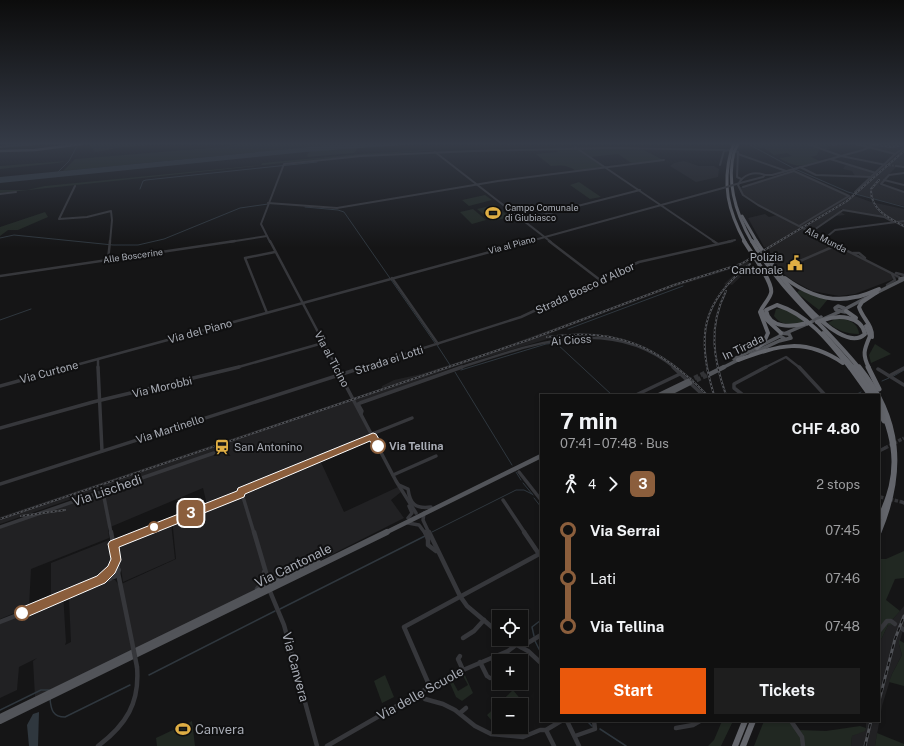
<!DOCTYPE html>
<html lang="en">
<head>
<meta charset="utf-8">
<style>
	body { margin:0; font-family:"Public Sans",sans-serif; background:#1e1e1e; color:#f1f3f6; height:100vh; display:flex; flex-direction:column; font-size:15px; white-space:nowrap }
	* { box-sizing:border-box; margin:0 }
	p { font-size:13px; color:#9c9d9f }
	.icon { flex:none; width:22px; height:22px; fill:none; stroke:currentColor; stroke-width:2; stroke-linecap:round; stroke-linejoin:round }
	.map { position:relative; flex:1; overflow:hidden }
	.drawer { position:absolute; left:540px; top:394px; width:340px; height:328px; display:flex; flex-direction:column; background:#101010; border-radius:0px; box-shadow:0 2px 6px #0003,0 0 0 1px #303030 }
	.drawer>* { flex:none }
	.badge { padding:0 8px; border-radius:6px; font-size:14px; line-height:26px }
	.controls { position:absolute; left:492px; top:610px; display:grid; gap:8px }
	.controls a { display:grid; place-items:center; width:36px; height:36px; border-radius:0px; background:#101010; box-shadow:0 2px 6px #0003,0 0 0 1px #303030; font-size:20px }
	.map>.badge { position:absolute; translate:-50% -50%; box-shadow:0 0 0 2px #fff }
	.legs { display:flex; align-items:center; gap:6px; height:44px; padding:0 20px; font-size:13px }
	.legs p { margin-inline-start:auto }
	.overview { display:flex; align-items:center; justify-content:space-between; height:68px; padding:0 20px }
	h1 { font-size:22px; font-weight:700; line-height:30px }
	.cta { display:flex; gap:8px; margin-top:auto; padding:8px 20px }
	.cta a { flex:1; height:46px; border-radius:0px; background:#ea580c; color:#fff; font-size:16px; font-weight:700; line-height:46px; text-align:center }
	.cta a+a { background:#1e1e1e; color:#f1f3f6 }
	ul { padding:0 20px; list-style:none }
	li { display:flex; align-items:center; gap:14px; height:48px; font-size:15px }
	li i { display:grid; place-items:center; width:6px; height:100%; margin:0 5px; background:currentColor }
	li i::after { content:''; width:10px; height:10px; margin:-5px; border:3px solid; border-radius:50%; background:#101010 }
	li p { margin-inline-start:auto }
	li:first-child i { background:linear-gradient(#0000 50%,currentColor 0) }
	li:last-child i { background:linear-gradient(currentColor 50%,#0000 0) }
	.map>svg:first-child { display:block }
	.built { fill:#212123 }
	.green { fill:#212822 }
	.water { fill:#2f373e }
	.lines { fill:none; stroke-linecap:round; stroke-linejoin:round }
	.stream-far1 { stroke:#2f373e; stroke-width:1 }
	.stream { stroke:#2f373e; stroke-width:1.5 }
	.minor-tunnel-far1 { stroke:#323336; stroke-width:2; stroke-dasharray:2 1; stroke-linecap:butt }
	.minor-tunnel { stroke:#323336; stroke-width:3.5; stroke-dasharray:3.5 1.5; stroke-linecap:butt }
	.major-tunnel { stroke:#323336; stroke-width:4.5; stroke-dasharray:4.5 2.5; stroke-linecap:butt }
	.minor-far3 { stroke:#36373b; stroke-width:2 }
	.minor-far2 { stroke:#36373b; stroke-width:2.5 }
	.minor-far1 { stroke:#36373b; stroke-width:3.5 }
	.minor { stroke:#36373b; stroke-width:4.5 }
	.major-far3 { stroke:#525459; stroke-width:2.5 }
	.major-far2 { stroke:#525459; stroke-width:3.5 }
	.major-far1 { stroke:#525459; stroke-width:4.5 }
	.major { stroke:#525459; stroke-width:6 }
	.highway-far3 { stroke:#63656b; stroke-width:3 }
	.highway-far2 { stroke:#63656b; stroke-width:4 }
	.highway-far1 { stroke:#63656b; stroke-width:5 }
	.highway { stroke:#63656b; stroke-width:6 }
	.rail-far1-casing { stroke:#4f5156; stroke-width:2 }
	.rail-casing { stroke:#4f5156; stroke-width:3 }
	.rail-far1 { stroke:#101011; stroke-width:1; stroke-dasharray:2; stroke-linecap:butt }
	.rail { stroke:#101011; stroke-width:1.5; stroke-dasharray:4.5; stroke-linecap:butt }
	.minor-bridge-far1 { stroke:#36373b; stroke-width:2 }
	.minor-bridge { stroke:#36373b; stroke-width:4.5 }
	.major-bridge { stroke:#525459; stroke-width:3.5 }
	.highway-bridge-far1 { stroke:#63656b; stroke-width:3 }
	.highway-bridge { stroke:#63656b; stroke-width:4 }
	.line-1 { fill:#8b5e3c; stroke:#fff }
	.stop-1-dot { fill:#fff; stroke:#8b5e3c; stroke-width:2 }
	.labels { text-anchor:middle; stroke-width:4; stroke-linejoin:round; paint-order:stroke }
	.far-poi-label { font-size:9px; fill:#a8acb5; stroke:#101011; text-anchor:start }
	.far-street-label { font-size:9px; fill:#a8acb5; stroke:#101011 }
	.poi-label { font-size:11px; fill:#a8acb5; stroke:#101011; text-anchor:end }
	.street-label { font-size:11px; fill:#a8acb5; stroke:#101011 }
	.stop-label { font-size:11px; font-weight:bold; fill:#a8acb5; stroke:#101011; text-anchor:start }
	.near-street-label { font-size:13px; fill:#a8acb5; stroke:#101011 }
	.near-poi-label { font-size:13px; fill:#a8acb5; stroke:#101011; text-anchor:start }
</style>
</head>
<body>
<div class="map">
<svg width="904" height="746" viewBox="0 0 904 746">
	<rect width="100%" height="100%" fill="#151516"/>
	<g class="built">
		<polygon points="866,144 904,144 904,167 897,166 879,185 904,192 904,206 868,198 854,193 871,177 855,176 852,171 843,169 845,166 847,164 876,173 895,154 869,148 870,145"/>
		<polygon points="684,161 699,166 714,166 719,169 718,177 696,182 670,166 674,163"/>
		<polygon points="795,171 850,196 852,195 871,202 904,209 904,228 884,217 841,209 840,211 845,215 836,216 812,232 899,277 855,294 839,296 812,291 792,280 779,270 769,256 770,252 768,248 764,247 748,218 765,214 769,217 777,215 756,204 741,193 738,187 743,187"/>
		<polygon points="747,260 751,267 732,285 729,284 728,286 724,284 741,268 738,267 671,288 549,334 551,338 454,367 359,403 361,414 373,436 319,458 344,512 398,487 401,492 391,500 404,518 309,566 35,697 33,661 37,658 19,667 17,690 0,698 0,624 51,603 51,563 109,540 111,547 171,523 175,559 123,582 121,569 63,593 66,642 65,645 71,642 69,599 72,595 106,580 115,580 119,585 176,559 172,518 207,505 203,488 108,528 109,538 31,569 29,607 0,619 0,528 104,491 103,488 0,524 0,517 382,388 382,386 394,380 421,374 492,351 683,281 724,269"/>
		<polygon points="904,606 904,627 899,644 902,655 892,674 882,706 875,746 851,746 852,736 866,728 866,721 879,721 879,644 888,625"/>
	</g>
	<g class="green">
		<polygon points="89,144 165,144 123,147 95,152"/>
		<polygon points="243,144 340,144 63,171 75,159 223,147"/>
		<path d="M 751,144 L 837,144 L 827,147 L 831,149 L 824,150 L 820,148 L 823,147 L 813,147 L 819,149 L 817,155 L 811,157 L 820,161 C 800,166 798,169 779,158 L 792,156 L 787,153 L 774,155 L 764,148 L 758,148 Z"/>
		<path d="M 555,147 L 574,147 L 604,167 L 576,171 C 568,165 561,165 551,166 L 536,154 L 558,152 Z"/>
		<polygon points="577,147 638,147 663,160 633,164 618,154 591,157"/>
		<polygon points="357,148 354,153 307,157 308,153 312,151"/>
		<polygon points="449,149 321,159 0,193 0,190 27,190 45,186 262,165 261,164 263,163 359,154"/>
		<polygon points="66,161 58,163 0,169 0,166"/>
		<polygon points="579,182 601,197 590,199 570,185"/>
		<polygon points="485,195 492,200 469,206 462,200"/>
		<polygon points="494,205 510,217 492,221 477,209"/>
		<polygon points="473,209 486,220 472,224 460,212"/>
		<polygon points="45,212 48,217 18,230 8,230 0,236 0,227"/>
		<polygon points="799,290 828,299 819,310 797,293"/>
		<path d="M 776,309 C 789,308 795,313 804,322 C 792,324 782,327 774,316 Z"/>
		<path d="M 837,318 C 847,319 858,322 859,334 C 845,334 838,330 828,323 Z"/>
		<polygon points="875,344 891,354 871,363 869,355"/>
		<polygon points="904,551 904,578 895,579 886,600 900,611 892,620 894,625 888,625 879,644 879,559 886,559"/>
		<polygon points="899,640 904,643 904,686 889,682 892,674 902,655 899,644"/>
		<polygon points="463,671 473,693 462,701 456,697 450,683 453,682 458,691 468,685 461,672"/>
		<polygon points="385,675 394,697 382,703 374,681"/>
		<polygon points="513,690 522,701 518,705 499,705 499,723 496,726 487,715"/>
		<polygon points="192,721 195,746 157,746 156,738"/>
		<polygon points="722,721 733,721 721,746 708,746 714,740"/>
		<polygon points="764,721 791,721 798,730 826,731 860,726 866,728 865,731 852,736 851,746 754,746"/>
		<polygon points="877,733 904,744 904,746 875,746"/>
	</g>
	<g class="water">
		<polygon points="340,144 416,144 305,152 0,183 0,177"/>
		<polygon points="39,712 38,746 29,746 27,725 33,714"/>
	</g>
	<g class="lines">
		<g class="stream-far1">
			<polyline points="748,144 793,168"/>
			<polyline points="795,169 848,192 904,207"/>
			<polyline points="58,172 69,161 77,146"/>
			<polyline points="140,189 143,181 146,180 317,162"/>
			<polyline points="305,207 338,210 344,212 435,343"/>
			<polyline points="0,238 14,235 113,245 138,245 164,239 240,208 268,204"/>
			<polyline points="0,320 31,309"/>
			<polyline points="568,329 683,286"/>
			<polyline points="437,345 450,365"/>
			<polyline points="461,370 546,344 556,343 612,395"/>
			<polyline points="455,372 512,465"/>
			<polyline points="892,377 904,370"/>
			<polyline points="882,381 889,378"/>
			<polyline points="855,395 861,392"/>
			<polyline points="516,472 521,480"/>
			<polyline points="523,483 533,495"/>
			<polyline points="534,498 541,507"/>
			<polyline points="432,532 516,490 524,490 532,494"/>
		</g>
		<g class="stream">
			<polyline points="280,609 425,536"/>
			<polyline points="534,636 532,627 541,620"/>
			<polyline points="535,641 541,653"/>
			<polyline points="149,675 275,611"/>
			<path d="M 50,699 C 51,710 53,717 65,717 L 130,685"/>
			<polyline points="0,710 41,690 49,690"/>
			<polyline points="587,721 592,726"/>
			<polyline points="600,729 626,746"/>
		</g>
		<polyline class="minor-tunnel-far1" points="886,165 896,166"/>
		<g class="minor-tunnel">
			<polyline points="885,448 904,438"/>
			<polyline points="880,497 902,502"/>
		</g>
		<g class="major-tunnel">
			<polyline points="688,381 709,371"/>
			<polyline points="690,383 710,374"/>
		</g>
		<g class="minor-far3">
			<polyline points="808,144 841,156 886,165"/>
			<polyline points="856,144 895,154"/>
			<polyline points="834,145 837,144"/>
			<polyline points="0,147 36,144"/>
			<polyline points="575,147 715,242"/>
			<polyline points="435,152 551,242"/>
			<polyline points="738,154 786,171"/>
			<polyline points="830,159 876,173"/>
			<polyline points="720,165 724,151 729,150 738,152 737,177 741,179"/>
			<polyline points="896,166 904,167"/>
			<polyline points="800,167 816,175 872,177"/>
			<polyline points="904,173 889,175 881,184 904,192"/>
			<path d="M 765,175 C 754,171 743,174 738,185 L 743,195 L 758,205 L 830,242"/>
			<polyline points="884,180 904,185"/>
			<polyline points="740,183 763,177 765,175 772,175 863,150 875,144"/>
			<polyline points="75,186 59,219 87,217 111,211 112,220 110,242"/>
			<polyline points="743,187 794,171 849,196 799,226"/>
			<polyline points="855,192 895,154 904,148"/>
			<polyline points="0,194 16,192"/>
			<polyline points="268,203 337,208 498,181 664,160"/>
			<polyline points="523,220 640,190"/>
			<polyline points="811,232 843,210 884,217 893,222"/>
			<polyline points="824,239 835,230 904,221"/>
			<polyline points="229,242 267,236"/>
			<polyline points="270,242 261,224 284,164 361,156 473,151 614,148 725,150"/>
			<polyline points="527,242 723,188"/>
			<polyline points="727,242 735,240"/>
		</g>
		<g class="minor-far2">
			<polyline points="270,241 337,368"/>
			<polyline points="549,241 600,280"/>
			<polyline points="713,241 718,244"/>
			<polyline points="828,241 899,277"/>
			<polyline points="853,253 859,253 865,258"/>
			<polyline points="108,260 110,241"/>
			<polyline points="800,261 837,245"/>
			<polyline points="896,273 904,275"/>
			<polyline points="0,276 235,241"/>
			<polyline points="392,278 438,344"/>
			<polyline points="887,285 895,280 892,274"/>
			<polyline points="267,313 245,258 275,252"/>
			<polyline points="98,359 98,368"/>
			<polyline points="65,368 530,241"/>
			<polyline points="235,368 323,343"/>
			<polyline points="361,368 521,317 639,262 732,241"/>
			<path d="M 459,368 C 531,345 608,313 675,368"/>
			<polyline points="764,368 786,357 800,368"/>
		</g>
		<g class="minor-far1">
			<polyline points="98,367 102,451"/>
			<polyline points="336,367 396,481 416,513"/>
			<polyline points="673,367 703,395"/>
			<polyline points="799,367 825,395"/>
			<polyline points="878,369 904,385"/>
			<polyline points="889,376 904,368"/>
			<polyline points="0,386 69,367"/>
			<polyline points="636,395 682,373"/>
			<polyline points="743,395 734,388 734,384 766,367"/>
			<polyline points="361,414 362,411 358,404 360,403 462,367"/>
			<polyline points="0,428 93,402 239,367"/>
			<polyline points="372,434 412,418"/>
			<polyline points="879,451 885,448"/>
			<polyline points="519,472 541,500"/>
			<polyline points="393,475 436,456"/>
			<polyline points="0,484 364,367"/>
			<path d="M 399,485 L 408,489 C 410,504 415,509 431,507"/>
			<polyline points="103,492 111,533"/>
			<polyline points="240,494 242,491 373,436"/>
			<polyline points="240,494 243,497 254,533"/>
			<polyline points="503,500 525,533"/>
			<polyline points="902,502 904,503"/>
			<polyline points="424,513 423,520 429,533"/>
			<polyline points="408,518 412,513 409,506"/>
			<polyline points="408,523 419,525 425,533"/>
			<polyline points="0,527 214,453"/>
			<polyline points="142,533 240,494"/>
		</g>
		<g class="minor">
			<polyline points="111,532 118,569"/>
			<polyline points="254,532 267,576 272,579 279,578"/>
			<polyline points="425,532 428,539"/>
			<polyline points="429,532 460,596 467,606 499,633"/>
			<polyline points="524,532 539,554"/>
			<polyline points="428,533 428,545 436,551"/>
			<polyline points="113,544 144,532"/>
			<polyline points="118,573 132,642"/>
			<path d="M 100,580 L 110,570 L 115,568 L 119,570 C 118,576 114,578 108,578 L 107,574"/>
			<polyline points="257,589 264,580 264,572"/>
			<polyline points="269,589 284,625 317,746"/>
			<polyline points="0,622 110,579"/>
			<polyline points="900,627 904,630"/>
			<polyline points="879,631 887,621 891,621 895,624"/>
			<polyline points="463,638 474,631 484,620"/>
			<polyline points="506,639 528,651 541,663"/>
			<polyline points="521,647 541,635"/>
			<polyline points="460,656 458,659 463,670"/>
			<polyline points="480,662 487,676 490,678"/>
			<polyline points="430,687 404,627 541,553"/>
			<polyline points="420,693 425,699 443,704 455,710 475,726 491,734 523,737 540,730 546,730 561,721"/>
			<polyline points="460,713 466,708"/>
			<polyline points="567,721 579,746"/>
			<polyline points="791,721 802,737 803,746"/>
			<polyline points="676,728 693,725 700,721"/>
			<polyline points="546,730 554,746"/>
			<polyline points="575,736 595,729 594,721"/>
			<path d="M 98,746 C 126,725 140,703 137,667"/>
			<polyline points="327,746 449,676 508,651 516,645"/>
		</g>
		<polyline class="major-far3" points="0,151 35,150 82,144"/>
		<g class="major-far2">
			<polyline points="876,293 904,279"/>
			<polygon points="838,306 844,308 845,312 836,310 835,308"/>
			<polyline points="845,309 866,298"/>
			<polyline points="823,319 839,312"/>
			<polyline points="786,333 807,324"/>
			<polyline points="751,354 779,341 791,338 789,334 781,333 780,336 785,339"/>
			<polyline points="734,359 780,336"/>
			<polyline points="722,368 740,359"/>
		</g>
		<g class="major-far1">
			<polyline points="710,374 724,367"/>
			<polyline points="659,395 688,381"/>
			<polyline points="666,395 690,383"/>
			<polyline points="385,533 541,456"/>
		</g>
		<g class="major">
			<polyline points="0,717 318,562"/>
			<polyline points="0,721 387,532"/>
		</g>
		<g class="highway-far3">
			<path d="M 731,151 C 722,185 728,211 745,242"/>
			<path d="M 734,152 C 726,184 736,214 752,242"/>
			<polyline points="742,216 757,242"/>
		</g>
		<g class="highway-far2">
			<path d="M 744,241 C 750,251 774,283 771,293 C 769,300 763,305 760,312 L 768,333 L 764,342 L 757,348"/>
			<path d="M 752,241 C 780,290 824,325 859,368"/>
			<path d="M 756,241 C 768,260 838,360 865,334 C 861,315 838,315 823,320"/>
			<path d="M 785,278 C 805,293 830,303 855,297 C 864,296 871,292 879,289"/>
			<polyline points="762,311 766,319 781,333"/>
			<polyline points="846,311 856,318"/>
			<path d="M 807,323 C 792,327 769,329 766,310 L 777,305 C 809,315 830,343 850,368"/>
			<path d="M 866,326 L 870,336 C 864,350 862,354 869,368"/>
			<polyline points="823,333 854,368"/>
			<path d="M 872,337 C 873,325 862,318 859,307 L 862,302 L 877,292"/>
			<path d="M 738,360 C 780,345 804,337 843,363"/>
		</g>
		<g class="highway-far1">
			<polyline points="850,367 870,395"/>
			<polyline points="854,367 874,395"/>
			<path d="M 859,367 C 901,419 904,472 879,532"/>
			<polyline points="868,367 879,389"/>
			<path d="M 879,403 C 898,444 900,478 879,519"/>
			<polyline points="879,411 884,421"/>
		</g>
		<g class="highway">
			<polyline points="735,746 745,721"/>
			<polyline points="743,746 753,721"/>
		</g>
		<g class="rail-far1-casing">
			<g id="rail-far1">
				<polyline points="871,144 891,147 904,145"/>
				<path d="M 879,180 L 871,189 C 870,209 888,218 904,226"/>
				<path d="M 726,291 C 708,327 713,358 726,395"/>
				<path d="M 547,337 C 615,327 660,346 707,395"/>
				<path d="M 714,395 C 696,337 701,302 750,264"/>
				<polyline points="21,516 65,510"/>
				<polyline points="0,519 531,339 674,285 741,264 847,201 904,151"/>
			</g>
		</g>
		<g class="rail-casing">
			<g id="rail">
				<polyline points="879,701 895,639 904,616"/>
				<polyline points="865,746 871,721"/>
			</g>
		</g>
		<use href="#rail-far1" class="rail-far1"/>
		<use href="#rail" class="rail"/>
		<polyline class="minor-bridge-far1" points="723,188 740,183"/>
		<polyline class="minor-bridge" points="132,642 137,667"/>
		<g class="major-bridge">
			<polyline points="900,279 904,278"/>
			<polyline points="807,324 821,317"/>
		</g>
		<g class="highway-bridge-far1">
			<polyline points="731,151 734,144"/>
			<polyline points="734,152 738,144"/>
		</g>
		<g class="highway-bridge">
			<polyline points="817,322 823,320"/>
			<polyline points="807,323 810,323"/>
		</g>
	</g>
	<linearGradient id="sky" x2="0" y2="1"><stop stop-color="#0c0c0c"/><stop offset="0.58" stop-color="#353b47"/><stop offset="1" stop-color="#353b47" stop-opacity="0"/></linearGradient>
	<rect width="904" height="248" fill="url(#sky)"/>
	<polygon class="line-1" points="373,433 376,434 383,446 382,449 375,449 370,441 245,494 244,497 119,547 121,560 115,573 105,583 22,619 18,617 16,613 18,609 97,576 108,566 111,559 108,544 110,541 237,491 238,488"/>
	<defs>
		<g id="stadium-bare" transform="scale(1.2)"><path d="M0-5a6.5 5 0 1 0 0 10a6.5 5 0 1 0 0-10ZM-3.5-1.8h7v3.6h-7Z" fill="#dfae44" stroke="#101011" stroke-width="2.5" paint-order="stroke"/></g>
		<g id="civic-bare" transform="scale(1.2)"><path d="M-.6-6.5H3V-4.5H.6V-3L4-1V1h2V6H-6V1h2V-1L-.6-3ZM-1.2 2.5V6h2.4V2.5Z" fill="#dfae44" stroke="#101011" stroke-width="2.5" paint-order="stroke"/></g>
		<g id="station-bare" transform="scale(1.2)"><path d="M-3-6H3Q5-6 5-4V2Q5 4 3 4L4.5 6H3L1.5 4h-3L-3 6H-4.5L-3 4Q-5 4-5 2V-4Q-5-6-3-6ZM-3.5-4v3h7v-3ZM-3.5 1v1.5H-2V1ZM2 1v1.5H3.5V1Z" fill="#dfae44" stroke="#101011" stroke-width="2.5" paint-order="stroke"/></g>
	</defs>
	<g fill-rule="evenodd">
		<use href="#stadium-bare" x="493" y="213"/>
		<use href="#civic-bare" x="795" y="263"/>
		<use href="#station-bare" x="222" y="447"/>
		<use href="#stadium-bare" x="183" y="729"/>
	</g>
	<g class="stop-1-dot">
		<circle cx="378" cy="446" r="7"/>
		<circle cx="154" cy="527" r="5"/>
		<circle cx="22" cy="613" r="7"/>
	</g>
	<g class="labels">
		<g class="far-poi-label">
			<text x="505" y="211">Campo Comunale<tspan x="505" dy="10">di Giubiasco</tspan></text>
		</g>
		<g class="far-street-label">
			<text transform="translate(826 240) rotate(27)" y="3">Ala Munda</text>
			<text transform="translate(512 245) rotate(-15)" y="3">Via al Piano</text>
			<text transform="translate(133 256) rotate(-8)" y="3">Alle Boscerine</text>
		</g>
		<g class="poi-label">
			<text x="783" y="261">Polizia<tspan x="783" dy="13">Cantonale</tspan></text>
			<text x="234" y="451" text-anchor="start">San Antonino</text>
		</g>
		<g class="street-label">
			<text transform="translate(585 288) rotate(-25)" y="4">Strada Bosco d'Albor</text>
			<text transform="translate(200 331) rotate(-15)" y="4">Via del Piano</text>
			<text transform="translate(571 340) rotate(-4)" y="4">Ai Cioss</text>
			<text transform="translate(743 347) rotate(-26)" y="4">In Tirada</text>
			<text transform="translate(332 359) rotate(62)" y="4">Via al Ticino</text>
			<text transform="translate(389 360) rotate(-18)" y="4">Strada ei Lotti</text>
			<text transform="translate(49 372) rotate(-15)" y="4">Via Curtone</text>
			<text transform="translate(162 387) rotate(-13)" y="4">Via Morobbi</text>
			<text transform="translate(170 429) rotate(-18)" y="4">Via Martinello</text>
		</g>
		<g class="stop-label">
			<text x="389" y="450">Via Tellina</text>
		</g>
		<g class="near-street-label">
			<text transform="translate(107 490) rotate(-19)" y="5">Via Lischedi</text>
			<text transform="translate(293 565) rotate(-26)" y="5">Via Cantonale</text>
			<text transform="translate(296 667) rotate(75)" y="5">Via Canvera</text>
			<text transform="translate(420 693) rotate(-29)" y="5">Via delle Scuole</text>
		</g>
		<g class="near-poi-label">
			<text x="195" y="734">Canvera</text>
		</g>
	</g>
</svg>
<div class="controls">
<a><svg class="icon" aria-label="locate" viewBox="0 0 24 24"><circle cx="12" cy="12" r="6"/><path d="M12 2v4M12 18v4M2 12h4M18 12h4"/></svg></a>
<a>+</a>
<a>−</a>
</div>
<b class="badge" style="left:191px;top:513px;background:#8b5e3c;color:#fff">3</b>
<section class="drawer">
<div class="overview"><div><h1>7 min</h1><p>07:41 – 07:48 · Bus</p></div><b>CHF 4.80</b></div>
<div class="legs"><svg class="icon" aria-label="walk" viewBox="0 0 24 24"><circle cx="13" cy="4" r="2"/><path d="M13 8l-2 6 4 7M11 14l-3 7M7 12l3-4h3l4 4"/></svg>4<svg class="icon" aria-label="forward" viewBox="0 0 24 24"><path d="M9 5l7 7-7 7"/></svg><b class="badge" style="background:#8b5e3c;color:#fff">3</b><p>2 stops</p></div>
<ul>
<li><i style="color:#8b5e3c"></i><b>Via Serrai</b><p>07:45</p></li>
<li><i style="color:#8b5e3c"></i><span>Lati</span><p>07:46</p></li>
<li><i style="color:#8b5e3c"></i><b>Via Tellina</b><p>07:48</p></li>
</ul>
<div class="cta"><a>Start</a><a>Tickets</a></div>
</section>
</div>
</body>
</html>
